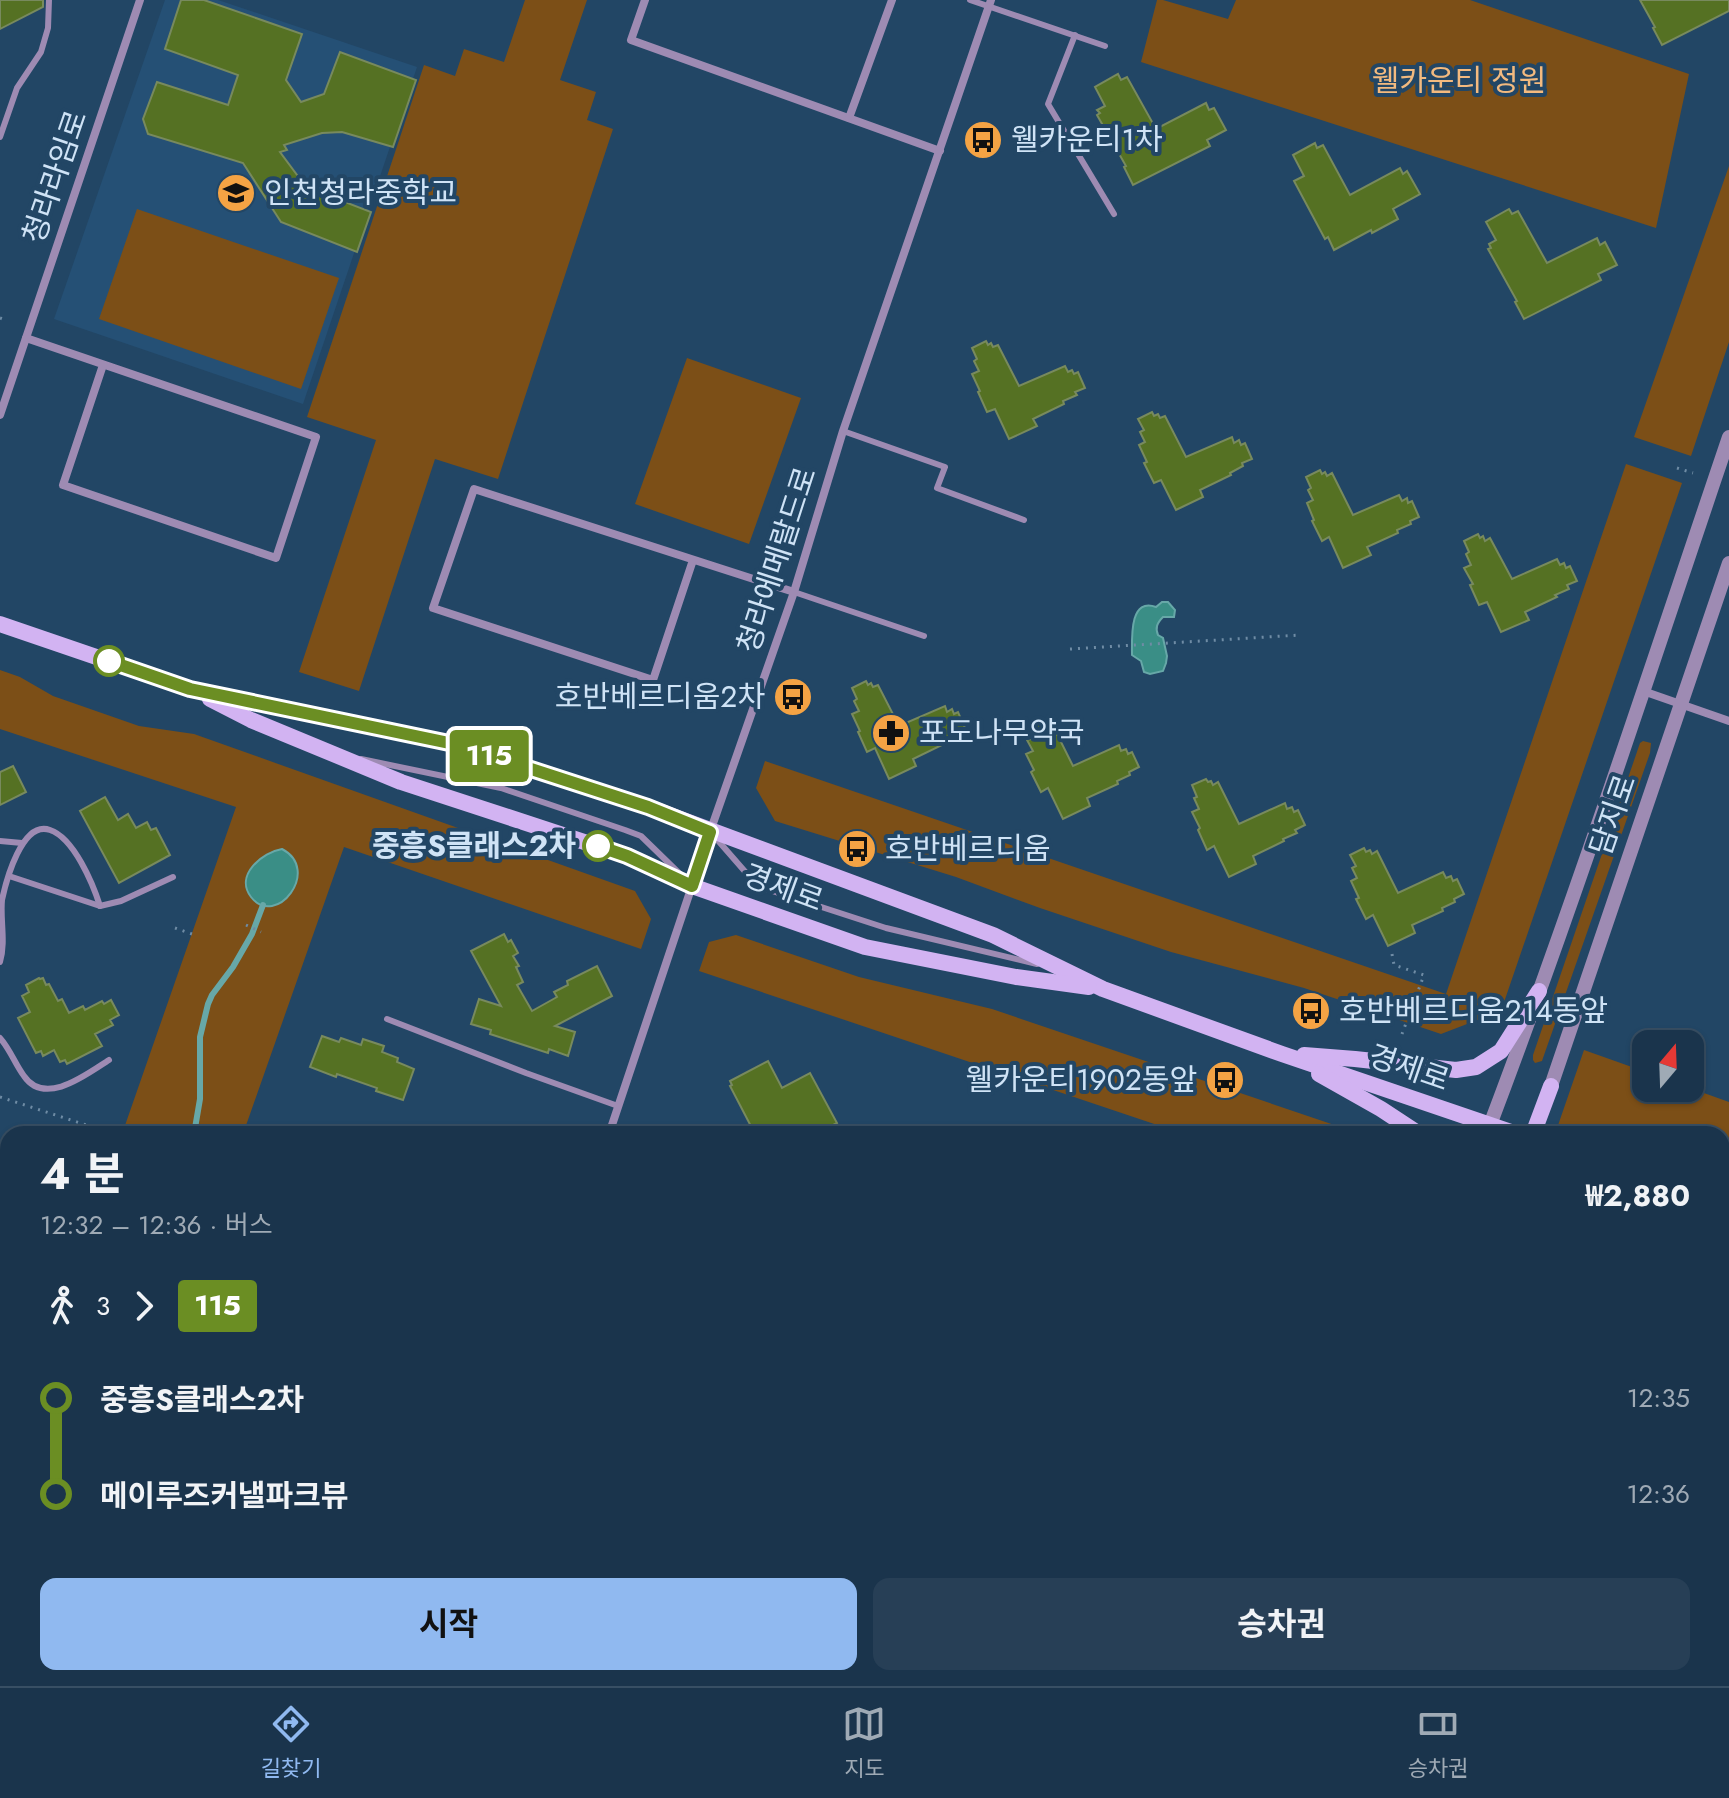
<!DOCTYPE html>
<html lang="ko">
<head>
<meta charset="utf-8">
<style>
	body { margin:0; font-family:Jost,"Noto Sans KR",sans-serif; background:#273f56; color:#f1f3f6; height:100vh; display:flex; flex-direction:column; font-size:30px; white-space:nowrap }
	* { box-sizing:border-box; margin:0 }
	p { font-size:26px; color:#9faab5 }
	.icon { flex:none; width:44px; height:44px; fill:none; stroke:currentColor; stroke-width:2; stroke-linecap:round; stroke-linejoin:round }
	.map { position:relative; flex:1; overflow:hidden }
	.sheet { position:absolute; left:0px; top:1126px; width:1730px; height:560px; display:flex; flex-direction:column; background:#1a344c; border-radius:24px 24px 0 0; box-shadow:0 2px 6px #0004,0 0 0 2px #384f64 }
	.sheet>* { flex:none }
	.badge { padding:0 16px; border-radius:6px; font-size:28px; line-height:52px }
	.needle { width:52px; rotate:19deg }
	.controls { position:absolute; left:1632px; top:1030px; display:grid; gap:16px }
	.controls a { display:grid; place-items:center; width:72px; height:72px; border-radius:16px; background:#1a344c; box-shadow:0 2px 6px #0004,0 0 0 2px #384f64; font-size:40px }
	.map>.badge { position:absolute; translate:-50% -50%; box-shadow:0 0 0 4px #fff }
	.legs { display:flex; align-items:center; gap:12px; height:88px; padding:0 40px; font-size:26px }
	.legs p { margin-inline-start:auto }
	.summary { display:flex; align-items:center; justify-content:space-between; height:136px; padding:0 40px }
	h1 { font-size:44px; font-weight:700; line-height:60px }
	.button { display:flex; gap:16px; margin-top:auto; padding:16px 40px }
	.button a { flex:1; height:92px; border-radius:16px; background:#90b9f0; color:#111; font-size:32px; font-weight:700; line-height:92px; text-align:center }
	.button a+a { background:#273f56; color:#f1f3f6 }
	ul { padding:0 40px; list-style:none }
	li { display:flex; align-items:center; gap:28px; height:96px; font-size:30px }
	li i { display:grid; place-items:center; width:12px; height:100%; margin:0 10px; background:currentColor }
	li i::after { content:''; width:20px; height:20px; margin:-10px; border:6px solid; border-radius:50%; background:#1a344c }
	li p { margin-inline-start:auto }
	li:first-child i { background:linear-gradient(#0000 50%,currentColor 0) }
	li:last-child i { background:linear-gradient(currentColor 50%,#0000 0) }
	.dock { display:flex; justify-content:space-around; align-items:center; height:112px; border-top:2px solid #384f64; background:#1a344c; font-size:22px; color:#9faab5 }
	.dock a { display:grid; justify-items:center; gap:4px }
	.dock .current { color:#90b9f0 }
	.map>svg:first-child { display:block }
	.built { fill:#255075 }
	.green { fill:#7c4f17 }
	.water { fill:#3a8e86; stroke:#67a8a8; stroke-width:2 }
	.lines { fill:none; stroke-linecap:round; stroke-linejoin:round }
	.stream { stroke:#67a8a8; stroke-width:6 }
	.building { fill:#557123; stroke:#788a5e; stroke-width:2 }
	.path { stroke:#6f8ca5; stroke-width:3; stroke-dasharray:2 6; stroke-linecap:butt }
	.service { stroke:#9e8bb3; stroke-width:6 }
	.minor { stroke:#9e8bb3; stroke-width:8 }
	.tertiary { stroke:#9e8bb3; stroke-width:14 }
	.secondary { stroke:#d2b3f2; stroke-width:16 }
	.line-1-casing { stroke:#fff; stroke-width:18 }
	.line-1 { stroke:#6b8e23; stroke-width:12 }
	.stop-1-dot { fill:#fff; stroke:#6b8e23; stroke-width:4 }
	.labels { text-anchor:middle; stroke-width:8; stroke-linejoin:round; paint-order:stroke }
	.park-label { font-size:30px; fill:#f3ba7f; stroke:#224665 }
	.poi-label { font-size:30px; fill:#cfe3f6; stroke:#224665; text-anchor:start }
	.street-label { font-size:30px; fill:#cfe3f6; stroke:#224665 }
	.stop-label { font-size:30px; font-weight:bold; fill:#cfe3f6; stroke:#224665; text-anchor:end }
</style>
</head>
<body>
<div class="map">
<svg width="1729" height="1686" viewBox="0 0 1729 1686">
	<rect width="100%" height="100%" fill="#224665"/>
	<g class="built">
		<polygon points="165,0 218,0 417,67 303,404 54,319"/>
		<polygon points="449,1678 1165,1678 1189,1686 446,1686"/>
	</g>
	<g class="green">
		<polygon points="525,0 587,0 560,80 596,92 587,120 613,129 498,479 435,459 359,691 299,672 376,440 307,417 424,65 455,76 464,49 504,62"/>
		<polygon points="1157,0 1163,0 1228,19 1236,0 1470,0 1689,74 1656,228 1141,62"/>
		<polygon points="1729,166 1729,342 1691,456 1634,437"/>
		<polygon points="137,209 339,278 301,389 99,319"/>
		<polygon points="687,358 801,398 749,544 635,504"/>
		<polygon points="1626,464 1682,483 1501,1011 1441,1034 1304,988 1171,952 1040,908 956,877 775,821 756,788 765,761 1446,994"/>
		<polygon points="0,670 20,677 53,696 139,726 194,734 635,891 651,919 641,949 344,847 243,1134 122,1134 236,807 0,729"/>
		<polygon points="1643,741 1651,743 1650,753 1543,1058 1542,1061 1535,1063 1533,1060 1533,1055 1640,743"/>
		<polygon points="736,935 859,977 992,1009 1361,1134 1184,1134 699,971 709,942"/>
		<polygon points="1584,1050 1646,1072 1646,1088 1690,1088 1729,1102 1729,1356 1722,1354 1722,1134 1555,1134"/>
		<polygon points="0,1279 8,1282 8,1678 272,1678 295,1686 0,1686"/>
	</g>
	<g class="water">
		<path d="M 1162,602 L 1168,602 L 1175,610 L 1174,617 L 1163,617 C 1157,623 1155,628 1158,635 L 1163,638 L 1167,656 L 1166,663 L 1163,671 L 1150,674 L 1144,672 L 1141,661 L 1132,655 C 1132,639 1129,597 1156,607 Z"/>
		<path d="M 282,849 C 322,870 276,929 251,897 C 234,875 263,852 282,849 Z"/>
		<path d="M 8,1483 L 8,1621 C 0,1637 2,1636 7,1652 C 10,1659 8,1670 8,1678 L 108,1678 L 133,1686 L 0,1686 L 0,1501 Z"/>
		<polygon points="1493,1678 1546,1678 1527,1686 1480,1686"/>
	</g>
	<g class="lines">
		<polyline class="stream" points="194,1134 200,1099 200,1037 208,1004 212,995 233,967 252,934 263,905"/>
	</g>
	<g class="building">
		<polygon points="0,0 43,0 43,7 0,29"/>
		<polygon points="181,0 204,0 302,34 286,80 301,102 324,94 340,52 416,80 393,147 342,132 322,133 284,145 287,150 280,152 306,187 371,212 357,252 281,222 243,163 148,134 143,119 157,82 228,105 238,75 165,49"/>
		<polygon points="1640,0 1729,0 1729,11 1662,45 1653,28 1655,27"/>
		<polygon points="1118,74 1121,80 1127,77 1156,129 1206,103 1209,110 1214,108 1226,130 1207,140 1210,146 1133,185 1124,167 1126,166 1097,115 1100,113 1097,110 1105,106 1095,87"/>
		<polygon points="1315,143 1317,148 1323,145 1350,195 1400,168 1403,174 1407,171 1420,194 1393,209 1398,219 1372,233 1371,230 1334,250 1328,237 1325,239 1294,181 1304,176 1293,155"/>
		<polygon points="1509,209 1512,214 1518,211 1547,263 1597,238 1600,245 1605,242 1617,265 1598,274 1601,280 1524,319 1515,302 1517,301 1488,249 1491,248 1489,244 1496,240 1486,222"/>
		<polygon points="986,341 988,345 991,343 993,347 998,345 1019,386 1065,366 1068,372 1072,370 1074,374 1078,372 1085,388 1075,392 1077,395 1063,401 1064,404 1033,419 1037,426 1009,439 995,409 987,412 978,392 980,391 972,374 979,371 974,361 977,359 972,348"/>
		<polygon points="1152,412 1154,416 1158,414 1160,418 1165,416 1186,457 1232,437 1234,443 1239,440 1241,445 1245,443 1252,459 1242,463 1243,466 1230,473 1231,475 1200,490 1203,497 1176,510 1161,480 1154,483 1144,463 1147,462 1139,445 1145,442 1140,432 1144,430 1138,419"/>
		<polygon points="1320,470 1322,474 1325,472 1327,476 1332,473 1353,515 1399,495 1402,501 1407,498 1408,503 1412,501 1419,517 1410,521 1411,524 1397,530 1398,533 1367,547 1371,555 1343,568 1329,537 1322,541 1312,521 1314,520 1307,503 1313,500 1308,490 1311,488 1306,477"/>
		<polygon points="1478,534 1480,538 1483,536 1485,541 1490,538 1512,579 1557,559 1560,565 1564,563 1566,568 1570,566 1577,581 1567,585 1569,589 1555,595 1557,597 1525,612 1529,620 1501,632 1487,602 1479,605 1470,585 1473,584 1464,568 1471,565 1466,554 1469,552 1464,541"/>
		<polygon points="866,681 868,685 871,683 873,687 878,685 899,726 945,706 947,712 952,709 954,714 958,712 965,728 955,732 957,735 943,741 944,744 913,759 916,766 889,779 875,748 867,752 858,732 860,731 852,714 859,711 854,701 857,699 852,688"/>
		<polygon points="1039,721 1041,725 1045,723 1047,727 1052,724 1073,766 1119,745 1121,751 1126,749 1128,754 1132,752 1139,767 1129,772 1130,775 1117,781 1118,784 1087,798 1090,806 1063,819 1048,788 1041,792 1031,772 1034,770 1026,754 1033,751 1027,740 1031,739 1025,727"/>
		<polygon points="13,766 26,792 0,805 0,772"/>
		<polygon points="1206,779 1208,782 1211,781 1213,785 1218,782 1239,824 1285,803 1287,809 1292,807 1294,812 1298,810 1305,825 1295,830 1297,833 1283,839 1284,841 1253,856 1256,864 1229,877 1214,846 1207,850 1198,830 1200,828 1192,812 1199,809 1194,798 1197,797 1192,785"/>
		<polygon points="105,797 118,820 128,814 136,828 147,822 151,830 156,828 170,855 119,883 80,811"/>
		<polygon points="1364,848 1366,852 1370,850 1372,854 1377,851 1398,893 1443,872 1446,878 1451,876 1453,881 1457,879 1464,894 1454,899 1455,902 1442,908 1443,911 1412,925 1415,933 1388,946 1373,915 1366,919 1356,899 1359,898 1351,881 1357,878 1352,868 1356,866 1350,855"/>
		<polygon points="504,934 508,942 511,940 518,953 513,956 519,966 516,967 523,982 517,985 532,1011 557,997 554,992 568,985 567,981 597,966 612,996 555,1026 575,1032 568,1056 549,1049 548,1053 490,1034 491,1030 471,1024 479,999 501,1006 471,951"/>
		<polygon points="39,978 40,979 43,978 46,985 49,984 58,1001 62,999 69,1013 83,1006 85,1010 102,1001 104,1004 111,1000 119,1015 110,1020 113,1025 95,1034 102,1046 67,1064 65,1060 60,1062 54,1050 43,1056 41,1051 36,1053 18,1018 30,1012 22,996 29,992 26,985"/>
		<polygon points="322,1036 339,1042 341,1038 361,1045 363,1039 384,1046 382,1052 398,1058 397,1062 414,1069 403,1100 376,1091 377,1088 337,1074 336,1077 310,1067"/>
		<polygon points="768,1061 782,1088 810,1073 837,1123 816,1134 812,1134 809,1128 796,1134 755,1134 730,1086 732,1085 730,1081"/>
	</g>
	<g class="lines">
		<g class="path">
			<polyline points="0,318 5,320"/>
			<polyline points="1677,468 1693,473"/>
			<polyline points="1070,649 1300,635"/>
			<polyline points="246,925 261,932"/>
			<polyline points="175,928 192,934"/>
			<polyline points="1392,954 1394,965 1424,975 1402,1034"/>
			<polyline points="0,1097 114,1134"/>
		</g>
		<g class="service">
			<polyline points="970,0 1105,46"/>
			<polyline points="1075,35 1048,104 1114,214"/>
			<polyline points="0,137 17,88 41,52 48,28 49,0"/>
			<polyline points="843,431 945,467 937,488 1024,520"/>
			<polyline points="794,592 924,636"/>
			<polyline points="361,759 501,788 625,830 641,836 680,874"/>
			<polyline points="714,836 755,883 763,888 886,928 1037,964"/>
			<polyline points="0,841 22,843"/>
			<polyline points="9,876 100,906 121,901 173,877"/>
			<path d="M 0,962 C 6,942 0,920 2,900 C 6,881 22,820 50,830 C 74,838 93,884 100,906"/>
			<polyline points="387,1019 526,1073 618,1106"/>
			<path d="M 0,1038 C 10,1049 15,1064 24,1076 C 45,1107 87,1074 109,1060"/>
			<polyline points="0,1254 8,1253"/>
		</g>
		<g class="minor">
			<polyline points="645,0 631,40 940,151"/>
			<polyline points="849,118 892,0"/>
			<polyline points="26,338 316,437 276,558 63,485 103,365"/>
			<polyline points="0,415 140,0"/>
			<polyline points="693,560 653,680 433,608 474,489 794,592"/>
			<polyline points="1643,691 1729,721"/>
			<polyline points="609,1134 710,832 794,592 843,431 991,0"/>
			<polyline points="652,1678 674,1686"/>
			<polyline points="1254,1678 1278,1686"/>
			<polyline points="417,1686 419,1678"/>
			<polyline points="1111,1686 1114,1678"/>
		</g>
		<g class="tertiary">
			<polyline points="1551,1086 1729,563"/>
			<path d="M 1490,1125 C 1576,898 1651,667 1729,437"/>
		</g>
		<g class="secondary">
			<polyline points="0,624 190,689 454,744 648,807 993,935 1103,989 1282,1054 1517,1134"/>
			<polyline points="210,699 251,720 401,782 627,856 692,886 865,947 1016,977 1089,987"/>
			<polyline points="1304,1055 1355,1059 1456,1070 1476,1067 1501,1051 1539,991"/>
			<polyline points="1319,1074 1381,1109 1419,1134"/>
			<polyline points="1533,1134 1551,1086"/>
			<polyline points="1298,1686 1300,1678"/>
			<polyline points="1344,1686 1346,1678"/>
		</g>
	</g>
	<g class="lines">
		<g class="line-1-casing">
			<polyline id="line-1" points="109,661 190,689 454,744 648,807 710,832 692,886 627,856 598,846"/>
		</g>
		<use href="#line-1" class="line-1"/>
	</g>
	<defs>
		<g id="bus-disc" transform="scale(2)"><circle r="9.5" fill="#f4a344" stroke="#224665"/><path d="M-5-6H5V4H4V6H2V4H-2V6H-4V4H-5ZM-3.5-4V0h7V-4ZM-3.5 1.2v1.5H-2V1.2ZM2 1.2v1.5H3.5V1.2Z" fill="#111"/></g>
		<g id="school-disc" transform="scale(2)"><circle r="9.5" fill="#f4a344" stroke="#224665"/><path d="M0-5L7-2L0 1L-7-2ZM-4 1L0 2.5L4 1V4Q0 6-4 4Z" fill="#111"/></g>
		<g id="pharmacy-disc" transform="scale(2)"><circle r="9.5" fill="#f4a344" stroke="#224665"/><path d="M-2-6h4v4h4v4h-4v4h-4v-4h-4v-4h4Z" fill="#111"/></g>
	</defs>
	<g fill-rule="evenodd">
		<use href="#bus-disc" x="983" y="140"/>
		<use href="#school-disc" x="236" y="193"/>
		<use href="#bus-disc" x="793" y="697"/>
		<use href="#pharmacy-disc" x="891" y="733"/>
		<use href="#bus-disc" x="857" y="849"/>
		<use href="#bus-disc" x="1311" y="1011"/>
		<use href="#bus-disc" x="1225" y="1080"/>
	</g>
	<g class="stop-1-dot">
		<circle cx="109" cy="661" r="14"/>
		<circle cx="598" cy="846" r="14"/>
	</g>
	<g class="labels">
		<g class="park-label">
			<text x="1459" y="91">웰카운티 정원</text>
		</g>
		<g class="poi-label">
			<text x="1011" y="150">웰카운티1차</text>
			<text x="264" y="203">인천청라중학교</text>
			<text x="765" y="707" text-anchor="end">호반베르디움2차</text>
			<text x="919" y="743">포도나무약국</text>
			<text x="885" y="859">호반베르디움</text>
			<text x="1339" y="1021">호반베르디움214동앞</text>
			<text x="1197" y="1090" text-anchor="end">웰카운티1902동앞</text>
		</g>
		<g class="street-label">
			<text transform="translate(55 177) rotate(-71)" y="10">청라라임로</text>
			<text transform="translate(777 560) rotate(-72)" y="10">청라에메랄드로</text>
			<text transform="translate(1613 815) rotate(-71)" y="10">담지로</text>
			<text transform="translate(783 888) rotate(20)" y="10">경제로</text>
			<text transform="translate(1409 1068) rotate(19)" y="10">경제로</text>
		</g>
		<g class="stop-label">
			<text x="576" y="856">중흥S클래스2차</text>
		</g>
	</g>
</svg>
<div class="controls">
<a><svg class="needle" viewBox="-14 -14 28 28"><path d="M0-13l5 13h-10z" fill="#e53935"/><path d="M0 13l5-13h-10z" fill="#9faab5"/></svg></a>
</div>
<b class="badge" style="left:489px;top:756px;background:#6b8e23;color:#fff">115</b>
<section class="sheet">
<div class="summary"><div><h1>4 분</h1><p>12:32 – 12:36 · 버스</p></div><b>₩2,880</b></div>
<div class="legs"><svg class="icon" aria-label="walk" viewBox="0 0 24 24"><circle cx="13" cy="4" r="2"/><path d="M13 8l-2 6 4 7M11 14l-3 7M7 12l3-4h3l4 4"/></svg>3<svg class="icon" aria-label="forward" viewBox="0 0 24 24"><path d="M9 5l7 7-7 7"/></svg><b class="badge" style="background:#6b8e23;color:#fff">115</b></div>
<ul>
<li><i style="color:#6b8e23"></i><b>중흥S클래스2차</b><p>12:35</p></li>
<li><i style="color:#6b8e23"></i><b>메이루즈커낼파크뷰</b><p>12:36</p></li>
</ul>
<div class="button"><a>시작</a><a>승차권</a></div>
</section>
</div>
<nav class="dock">
<a class="current"><svg class="icon" aria-label="directions" viewBox="0 0 24 24"><path d="M12 3l9 9-9 9-9-9zM9 14v-3h6M13 9l2 2-2 2"/></svg>길찾기</a>
<a><svg class="icon" aria-label="map" viewBox="0 0 24 24"><path d="M3 6l6-2 6 2 6-2v14l-6 2-6-2-6 2zM9 4v14M15 6v14"/></svg>지도</a>
<a><svg class="icon" aria-label="tickets" viewBox="0 0 24 24"><path d="M3 7h18v10H3zM15 7v10"/></svg>승차권</a>
</nav>
</body>
</html>
